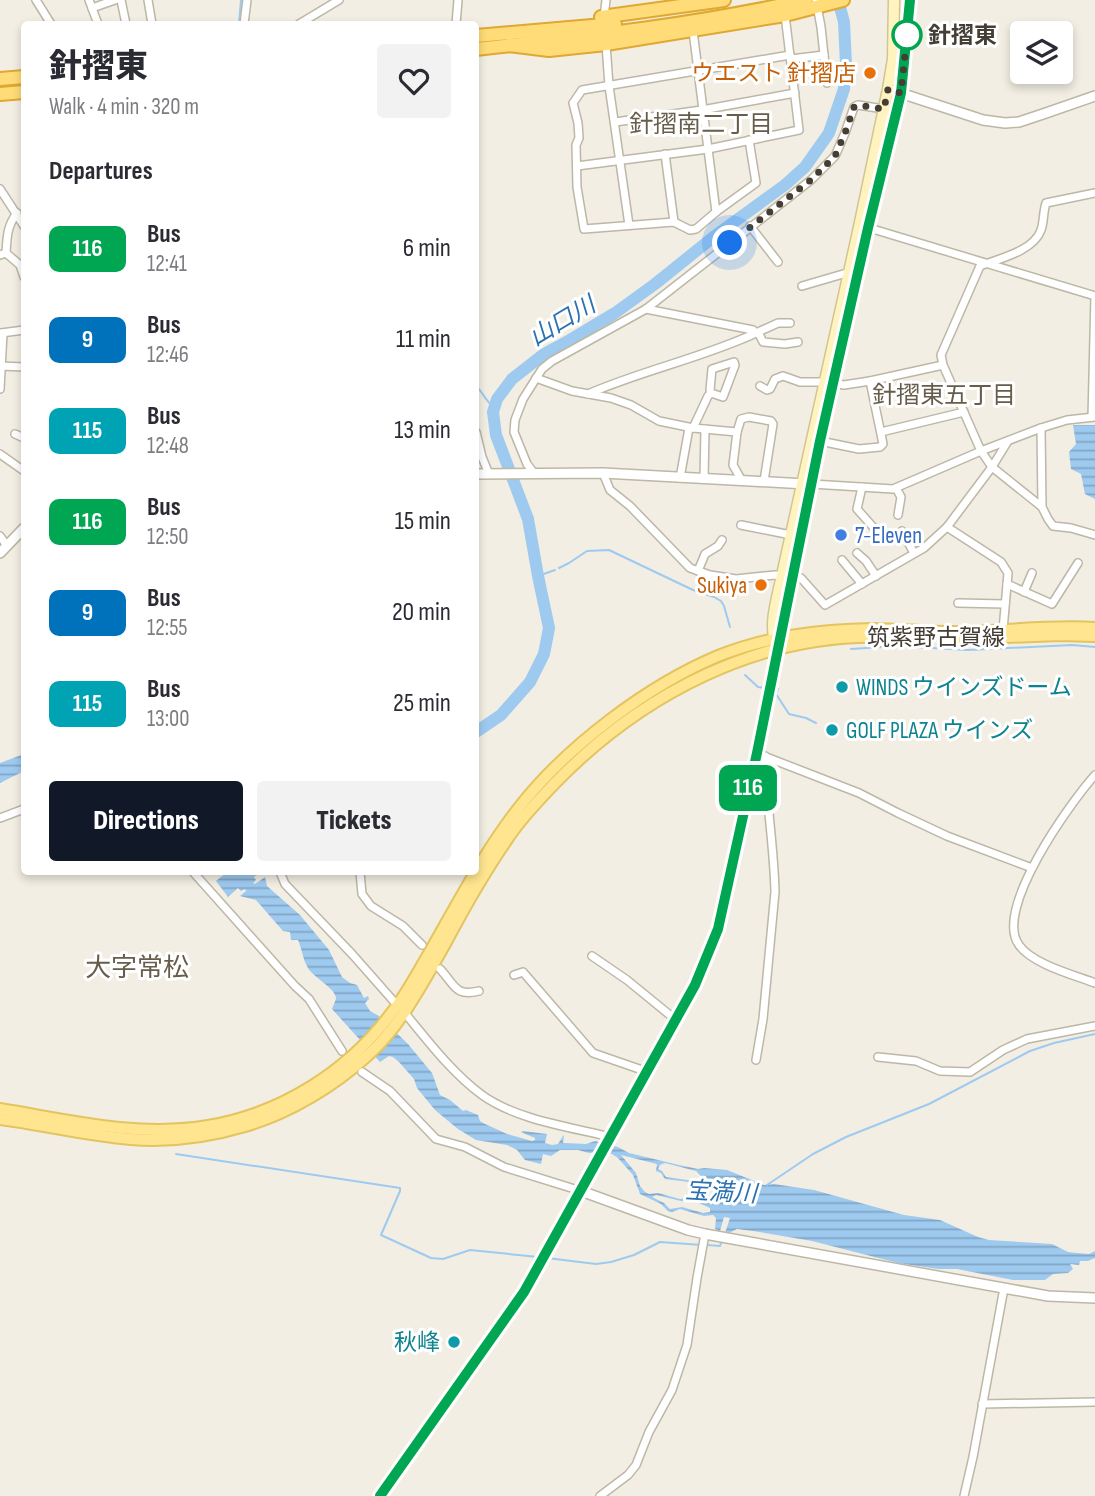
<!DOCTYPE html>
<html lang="en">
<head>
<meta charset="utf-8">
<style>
	body { margin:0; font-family:"Sofia Sans Condensed","Noto Sans JP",sans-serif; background:#f2f2f3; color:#2b2b33; height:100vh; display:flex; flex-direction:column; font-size:26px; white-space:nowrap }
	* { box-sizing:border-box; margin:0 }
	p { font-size:23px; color:#7c7c81 }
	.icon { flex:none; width:38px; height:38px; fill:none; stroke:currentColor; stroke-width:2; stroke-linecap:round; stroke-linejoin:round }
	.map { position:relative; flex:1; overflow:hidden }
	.drawer { position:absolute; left:21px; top:21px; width:458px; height:854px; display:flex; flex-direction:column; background:#fff; border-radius:7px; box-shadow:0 4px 10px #0003 }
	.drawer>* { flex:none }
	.badge { padding:0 14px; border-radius:10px; font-size:24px; line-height:46px }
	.tools { position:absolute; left:1010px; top:21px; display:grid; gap:14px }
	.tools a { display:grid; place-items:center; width:63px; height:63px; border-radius:7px; background:#fff; box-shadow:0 4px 10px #0003; font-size:35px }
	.you { position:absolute; width:35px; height:35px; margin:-18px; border:5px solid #fff; border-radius:50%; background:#1a73e8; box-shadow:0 0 0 10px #1a73e833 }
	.map>.badge { position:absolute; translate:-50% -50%; box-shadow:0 0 0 4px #fff }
	h2 { padding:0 28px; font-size:26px; line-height:63px }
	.round { display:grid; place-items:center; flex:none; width:74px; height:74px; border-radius:7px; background:#f2f2f3 }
	.headline { display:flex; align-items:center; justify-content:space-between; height:119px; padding:0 28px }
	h1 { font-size:33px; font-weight:800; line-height:52px }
	.button { display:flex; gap:14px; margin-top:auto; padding:14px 28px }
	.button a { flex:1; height:80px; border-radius:7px; background:#111827; color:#fff; font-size:28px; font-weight:800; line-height:80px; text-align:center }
	.button a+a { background:#f2f2f3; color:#2b2b33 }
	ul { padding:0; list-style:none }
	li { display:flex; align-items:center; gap:21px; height:91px; padding:0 28px }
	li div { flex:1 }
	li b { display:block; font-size:26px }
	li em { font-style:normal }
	li .badge { min-width:77px; font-weight:700; text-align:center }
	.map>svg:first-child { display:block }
	.water { fill:url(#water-rules); fill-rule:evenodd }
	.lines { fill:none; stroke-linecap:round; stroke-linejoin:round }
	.stream { stroke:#9ecaf0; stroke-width:2 }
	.river { stroke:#9ecaf0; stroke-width:12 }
	.minor-casing { stroke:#bdb7a6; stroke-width:10 }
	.tertiary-casing { stroke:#bdb7a6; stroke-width:12 }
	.secondary-casing { stroke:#d3c592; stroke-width:13 }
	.primary-casing { stroke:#e4c45f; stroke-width:14 }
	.trunk-casing { stroke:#dfa831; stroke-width:16 }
	.minor { stroke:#fff; stroke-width:7 }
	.tertiary { stroke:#fff; stroke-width:9 }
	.secondary { stroke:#fff3c0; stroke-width:10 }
	.primary { stroke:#ffe58f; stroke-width:10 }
	.trunk { stroke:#ffdc78; stroke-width:12 }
	.line-casing { stroke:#fff; stroke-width:16 }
	.line { stroke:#00a651; stroke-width:10 }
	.walk { stroke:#443e34; stroke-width:7; stroke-dasharray:0 12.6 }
	.stop-dot { fill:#fff; stroke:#00a651; stroke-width:3.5 }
	.food-dot { fill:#e8710a; stroke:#fff; stroke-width:2.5 }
	.shop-dot { fill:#3f7fe0; stroke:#fff; stroke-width:2.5 }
	.culture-dot { fill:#0f9aa8; stroke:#fff; stroke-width:2.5 }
	.labels { text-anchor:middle; stroke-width:6; stroke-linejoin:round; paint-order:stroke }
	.stop-label { font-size:23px; font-weight:bold; fill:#443e34; stroke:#fff; text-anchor:start }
	.food-label { font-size:23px; fill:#c56008; stroke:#fff; text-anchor:end }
	.shop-label { font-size:23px; fill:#366cbe; stroke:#fff; text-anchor:start }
	.street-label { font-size:23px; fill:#443e34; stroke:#fff }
	.culture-label { font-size:23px; fill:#0d838f; stroke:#fff; text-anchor:start }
	.neighbourhood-label { font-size:24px; fill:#675d4b; stroke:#fff }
	.water-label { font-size:24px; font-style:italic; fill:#2c71b0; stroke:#fff }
	.quarter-label { font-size:26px; fill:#675d4b; stroke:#fff }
</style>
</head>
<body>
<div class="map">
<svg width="1095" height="1496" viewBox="0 0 1095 1496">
	<defs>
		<pattern id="water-rules" width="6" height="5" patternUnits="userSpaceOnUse" patternTransform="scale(1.75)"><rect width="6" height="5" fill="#9ecaf0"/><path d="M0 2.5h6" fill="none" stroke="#82a5c3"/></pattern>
	</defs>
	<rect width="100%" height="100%" fill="#f2eee3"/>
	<g class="water">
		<polygon points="1073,425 1095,425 1095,499 1085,494 1081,474 1071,469 1069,452 1076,444"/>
		<polygon points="24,754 24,771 0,783 0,763"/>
		<path d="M 227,872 L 261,872 L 254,877 L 256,880 L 253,883 L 255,884 L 265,877 L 267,886 L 300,915 L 329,950 L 342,977 L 350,983 L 357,985 L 364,998 L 368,996 L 369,999 L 365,1003 L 370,1011 L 379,1016 L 408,1044 L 432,1073 L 440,1095 L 450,1100 L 463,1111 L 466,1110 L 478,1115 L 480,1121 L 483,1123 L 507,1134 L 532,1141 L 535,1140 L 535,1138 L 521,1132 L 523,1131 L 547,1134 L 545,1143 L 552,1145 L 558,1144 L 563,1136 L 564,1135 L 563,1143 L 586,1144 L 595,1141 L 618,1147 L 629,1153 L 679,1165 L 698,1169 L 704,1168 L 727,1170 L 764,1185 L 774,1184 L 814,1190 L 904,1215 L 940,1220 L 978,1237 L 989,1240 L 1052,1244 L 1068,1252 L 1077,1253 L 1089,1254 L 1095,1251 L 1095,1258 L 1088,1261 L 1080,1261 L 1079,1265 L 1070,1264 L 1073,1269 L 1068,1273 L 1053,1274 L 1045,1280 L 1013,1280 L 957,1269 L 938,1269 L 898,1263 L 812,1241 L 753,1231 L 737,1229 L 727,1234 L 725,1233 L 730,1218 L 724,1217 L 720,1231 L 715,1229 L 716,1218 L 713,1215 L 704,1216 L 680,1209 L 672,1212 L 668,1211 L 661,1204 L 640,1194 L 633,1175 L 618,1158 L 612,1154 L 601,1152 L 589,1153 L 578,1150 L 560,1150 L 551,1156 L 543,1154 L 541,1164 L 525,1160 L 517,1150 L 507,1145 L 476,1140 L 458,1129 L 435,1110 L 417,1088 L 414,1079 L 399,1062 L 393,1057 L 389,1056 L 380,1062 L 332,1009 C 333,1006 336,1000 336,998 C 335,988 313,977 308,968 C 303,960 302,949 298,940 L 291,940 L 290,932 L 283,931 L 256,900 L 240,896 L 246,891 L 245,889 L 241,891 L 238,888 L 228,897 L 216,881 ZM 621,1155 L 657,1164 L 656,1171 L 661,1173 L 665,1179 L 705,1184 L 723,1190 L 719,1203 L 713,1203 L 690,1198 L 680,1199 L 658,1193 L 649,1194 L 645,1192 L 640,1186 L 636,1173 ZM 665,1163 L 696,1171 L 708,1183 L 666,1177 L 662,1171 L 658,1169 L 660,1165 ZM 656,1195 L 681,1201 L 699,1203 L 710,1208 L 710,1212 L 703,1213 L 682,1207 L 670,1209 L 664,1203 L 652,1197 Z"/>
	</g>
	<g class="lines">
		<g class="stream">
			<polyline points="239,24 241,0"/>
			<path d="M 476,386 C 483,392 485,401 494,407"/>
			<polyline points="559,568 569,563 587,551 609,550 693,590 714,597 721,601 724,606 730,627"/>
			<polyline points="538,576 555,570"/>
			<polyline points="851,649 897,646 968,650 1072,645 1095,647"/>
			<polyline points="745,675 758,687 766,688"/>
			<polyline points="772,688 778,689 776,694 789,714 806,718 816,723"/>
			<polyline points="176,1154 400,1188 400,1191 381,1235 431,1258 443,1259 470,1250 538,1257"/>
			<polyline points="767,1185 813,1154 846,1137 929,1104 1030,1051 1054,1043 1095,1034"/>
			<polyline points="707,1245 720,1246 722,1240"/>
			<polyline points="547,1258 596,1264 611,1262 634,1255 660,1242 702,1245"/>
		</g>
		<polyline class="river" points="476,732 501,715 530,682 544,654 549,628 538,576 528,519 496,435 493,412 497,399 512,379 544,354 570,340 615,313 655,284 716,235 785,185 805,167 829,133 844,89 846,64 844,22 838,0"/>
		<g class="minor-casing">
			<g id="minor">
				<polyline points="36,0 51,24"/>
				<polyline points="89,0 98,24"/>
				<polyline points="121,0 126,24"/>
				<polyline points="148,0 152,24"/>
				<polyline points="816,0 821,27 827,83"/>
				<polyline points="92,8 115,0"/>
				<polyline points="604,17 606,0"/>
				<polyline points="244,24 247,0"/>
				<polyline points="299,24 339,0"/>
				<polyline points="456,24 458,0"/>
				<polyline points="693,31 716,212"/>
				<polyline points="606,44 609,86 629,225"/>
				<polyline points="791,59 824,55"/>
				<polyline points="615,122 702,110 795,93"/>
				<polyline points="749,140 756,183 716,212 696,229 690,230 674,222 584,229 577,187 576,145 579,138 578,123 573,103 582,90 790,55"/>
				<polyline points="665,154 674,222"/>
				<polyline points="577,166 708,149 799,130 785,15"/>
				<polyline points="0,189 24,226"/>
				<path d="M 1095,193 L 1046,203 C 1043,212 1044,222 1041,230 C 1034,251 998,259 980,266 L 941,355 L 943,365 L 981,451 L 992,467 L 1042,507 L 1048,519 L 1053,526 L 1071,528 L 1095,535"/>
				<polyline points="750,226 778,262"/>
				<polyline points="866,227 1095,296 1092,417"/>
				<polyline points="6,253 20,265 24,277"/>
				<path d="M 0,255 L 6,253 C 7,237 7,226 17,213"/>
				<polyline points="802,286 850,272"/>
				<polyline points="790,323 778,323 756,333 759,334 763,342 785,344 798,342"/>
				<polyline points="1,333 24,330"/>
				<polyline points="1,366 24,367"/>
				<polyline points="536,378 572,391 611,398 631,405 659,421 693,428 737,432 733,465 742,481"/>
				<polyline points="760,386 767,390 770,389 775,379 783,376 800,382 825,382 844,385 870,381 943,365"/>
				<polyline points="0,389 3,333"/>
				<path d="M 588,394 C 643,370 702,358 756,333 L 753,330 L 646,309"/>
				<polyline points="693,428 708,396 711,393 710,390 712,369 734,362 735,365 723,397 711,393"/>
				<polyline points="1041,428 1042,507"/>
				<polyline points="476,432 482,457 489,474"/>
				<polyline points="737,432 741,419 749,417 771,421 773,424 764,481"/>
				<polyline points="881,432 964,412"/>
				<polyline points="15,434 24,438"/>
				<polyline points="820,441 859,449 880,447 883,444 870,381"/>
				<polyline points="0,454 24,471"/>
				<polyline points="534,473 527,464 514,432 515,420 523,399 542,369 552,361 646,309 811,180 835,156 845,133 854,107 858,105 884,109"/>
				<polyline points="603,473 610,490 630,506 690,568 710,575 736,579 775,575 801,578 825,605 924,548 947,527 992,467 1008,441"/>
				<polyline points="680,478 689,428"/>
				<polyline points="704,479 705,429"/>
				<polyline points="812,484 893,489 981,451 1041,428 1067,420 1094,417"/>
				<polyline points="862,487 857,509 873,527"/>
				<polyline points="896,488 901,497 898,515"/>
				<polyline points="741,525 791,535"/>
				<polyline points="947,527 1001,562 1008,573 1003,630"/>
				<polyline points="902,531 914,553"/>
				<polyline points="0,536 7,546"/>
				<polyline points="857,553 866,561 876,576"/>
				<polyline points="842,560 862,584"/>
				<polyline points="698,571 705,554 718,546 722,540"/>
				<polyline points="1007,584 1052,604 1078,563"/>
				<polyline points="1024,592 1032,573"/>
				<polyline points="958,603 1005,604"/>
				<polyline points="761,755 859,793 898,813 947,836 1032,868"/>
				<path d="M 1095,775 C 1070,803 993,910 1019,945 C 1032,964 1074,975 1095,983"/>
				<polyline points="0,818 24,809"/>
				<polyline points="193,872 295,986 309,999 342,1051"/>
				<polyline points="280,872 285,884 352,954 397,1005"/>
				<polyline points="360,872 362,894 371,906 403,926 422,945"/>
				<polyline points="592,956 627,980 676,1020"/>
				<path d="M 440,969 C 455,985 455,997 479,991"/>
				<polyline points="514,975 523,972 593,1053 648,1072"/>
				<path d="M 404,1012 C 428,1041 452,1073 482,1095 C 517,1120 570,1127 611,1137"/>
				<polyline points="878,1057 916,1061 940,1071 970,1072 1003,1050 1027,1039 1095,1026"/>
				<path d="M 756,1060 L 763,1019 L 775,892 C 774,846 766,802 765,756"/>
				<polyline points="362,1072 390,1091 436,1139 465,1147 504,1167 581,1191"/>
				<polyline points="982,1404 1095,1402"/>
				<polyline points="600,1496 628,1475 636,1465 649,1432 672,1390 687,1345 697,1278 705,1234"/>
				<polyline points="964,1496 973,1457 1004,1288"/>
			</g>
		</g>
		<g class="tertiary-casing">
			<g id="tertiary">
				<polyline points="888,89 983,120 1005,123 1019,122 1043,114 1095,96"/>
				<polyline points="476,474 603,473 806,484"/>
				<polyline points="0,553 24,528"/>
				<polyline points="581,1191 688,1230 705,1234 1048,1296 1095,1298"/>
			</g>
		</g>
		<g class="secondary-casing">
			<g id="secondary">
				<path d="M 776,644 C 768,624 778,596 782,575 L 859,227 L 888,89 L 893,59 L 894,0"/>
				<polyline points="380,1496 524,1292 695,985 718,929 756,753 820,441 868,228 901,93 910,0"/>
			</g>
		</g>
		<g class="primary-casing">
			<g id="primary">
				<polyline points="956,639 1060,635 1095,636"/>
				<path d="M 0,1109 C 68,1120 139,1138 208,1126 C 281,1114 349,1071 393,1011 C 408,992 419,970 431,950 C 459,901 486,849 521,805 C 569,745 647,686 718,656 C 768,636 819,630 872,629 C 903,629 933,633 964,632 C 1008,631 1051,625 1095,628"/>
				<path d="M 0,1119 C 44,1125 87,1135 131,1139 C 169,1142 208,1137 245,1126 C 290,1113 334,1086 368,1055 C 401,1026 425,979 446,942 C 465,906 485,871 508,838 C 521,818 538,801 554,784 C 641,694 760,632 887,637"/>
			</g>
		</g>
		<g class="trunk-casing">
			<g id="trunk">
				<polyline points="601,17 724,0"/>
				<polyline points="476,36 615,24"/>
				<polyline points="509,45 549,50 606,44 785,15 843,0"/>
				<path d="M 476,49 C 587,37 698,24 806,0"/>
				<polyline points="0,79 24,77"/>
				<polyline points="0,94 24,92"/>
			</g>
		</g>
		<use href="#minor" class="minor"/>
		<use href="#tertiary" class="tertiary"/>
		<use href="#secondary" class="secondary"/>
		<use href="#primary" class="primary"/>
		<use href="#trunk" class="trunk"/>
	</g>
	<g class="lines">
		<g class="line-casing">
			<polyline id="line" points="380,1496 524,1292 695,985 718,929 757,753 820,441 868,228 901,93 910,0"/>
		</g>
		<use href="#line" class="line"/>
		<polyline class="walk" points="730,243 811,180 835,156 845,133 854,107 858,105 884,109 888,89 901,93 907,35"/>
	</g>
	<circle class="stop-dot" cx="907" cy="35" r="14"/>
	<g class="food-dot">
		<circle cx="870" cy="73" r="7"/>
		<circle cx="761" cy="585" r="7"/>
	</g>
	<circle class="shop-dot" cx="841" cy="535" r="7"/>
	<g class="culture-dot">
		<circle cx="842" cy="687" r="7"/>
		<circle cx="832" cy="730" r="7"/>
		<circle cx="454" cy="1342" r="7"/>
	</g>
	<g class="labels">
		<g class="stop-label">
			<text x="928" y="43">針摺東</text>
		</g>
		<g class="food-label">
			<text x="856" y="81">ウエスト 針摺店</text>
			<text x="747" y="593">Sukiya</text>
		</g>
		<g class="shop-label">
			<text x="855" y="543">7-Eleven</text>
		</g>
		<g class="street-label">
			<text x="936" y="645">筑紫野古賀線</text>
		</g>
		<g class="culture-label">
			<text x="856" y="695">WINDS ウインズドーム</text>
			<text x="846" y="738">GOLF PLAZA ウインズ</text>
			<text x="440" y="1350" text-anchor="end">秋峰</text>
		</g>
		<g class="neighbourhood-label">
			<text x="701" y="132">針摺南二丁目</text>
			<text x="944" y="403">針摺東五丁目</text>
		</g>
		<g class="water-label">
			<text transform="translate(562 321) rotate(-31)" y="8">山口川</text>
			<text transform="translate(721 1192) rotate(3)" y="8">宝満川</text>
		</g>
		<g class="quarter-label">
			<text x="137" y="976">大字常松</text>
		</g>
	</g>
</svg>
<div class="tools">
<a><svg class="icon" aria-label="layers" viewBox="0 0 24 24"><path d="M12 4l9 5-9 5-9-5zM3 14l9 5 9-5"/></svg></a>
</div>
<div class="you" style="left:730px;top:243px"></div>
<b class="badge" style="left:748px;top:788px;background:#00a651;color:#fff">116</b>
<section class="drawer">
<div class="headline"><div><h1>針摺東</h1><p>Walk · 4 min · 320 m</p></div><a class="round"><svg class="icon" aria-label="heart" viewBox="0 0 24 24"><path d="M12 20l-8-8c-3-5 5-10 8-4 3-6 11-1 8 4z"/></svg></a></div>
<h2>Departures</h2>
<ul>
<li><span class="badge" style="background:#00a651;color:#fff">116</span><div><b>Bus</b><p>12:41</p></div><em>6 min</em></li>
<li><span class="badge" style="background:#0072bc;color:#fff">9</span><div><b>Bus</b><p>12:46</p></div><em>11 min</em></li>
<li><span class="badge" style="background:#00a3b4;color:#fff">115</span><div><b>Bus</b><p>12:48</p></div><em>13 min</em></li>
<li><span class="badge" style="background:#00a651;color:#fff">116</span><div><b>Bus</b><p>12:50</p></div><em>15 min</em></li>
<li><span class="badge" style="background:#0072bc;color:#fff">9</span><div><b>Bus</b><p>12:55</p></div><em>20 min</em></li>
<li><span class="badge" style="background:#00a3b4;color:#fff">115</span><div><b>Bus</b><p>13:00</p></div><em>25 min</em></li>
</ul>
<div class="button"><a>Directions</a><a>Tickets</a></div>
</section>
</div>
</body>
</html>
